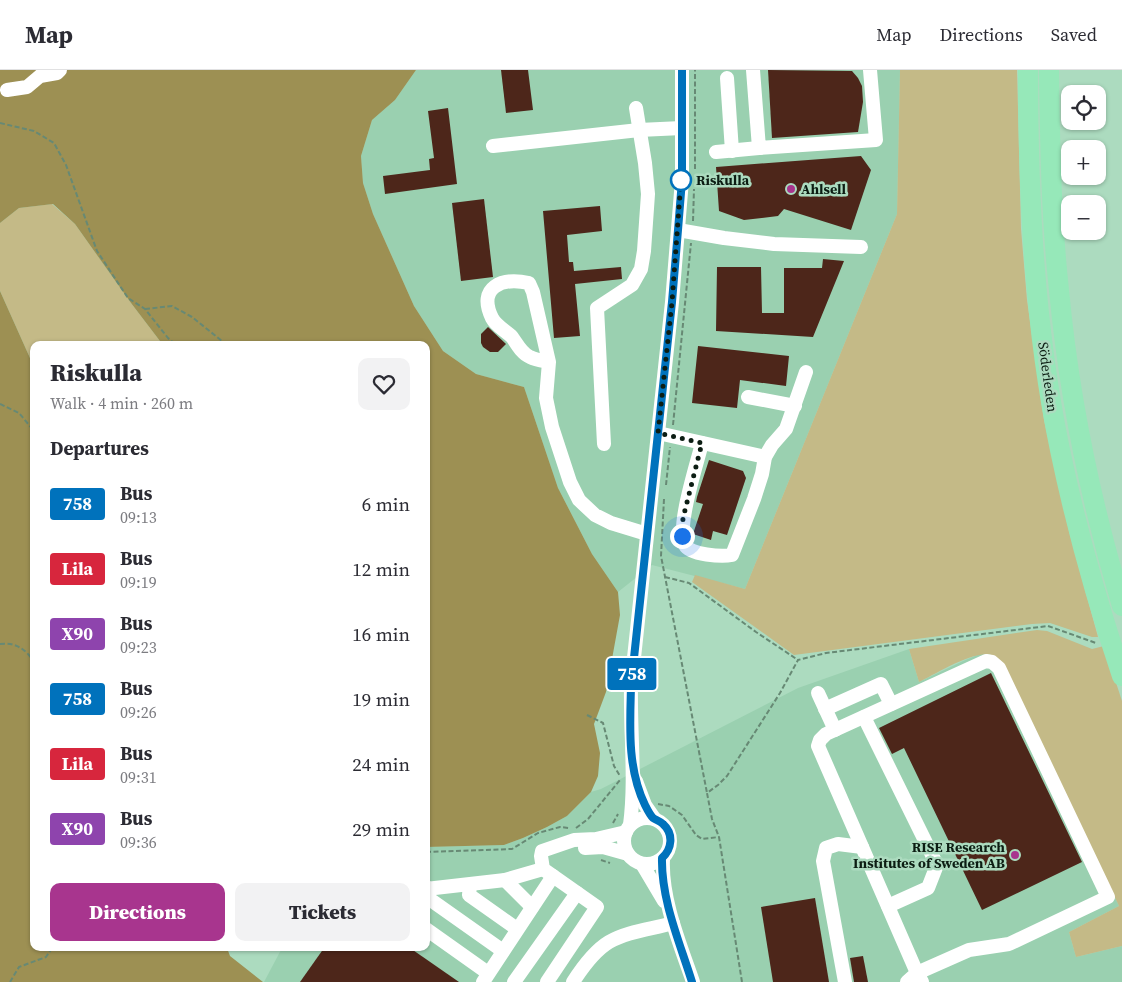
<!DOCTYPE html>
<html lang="en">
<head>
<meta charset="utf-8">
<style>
	body { margin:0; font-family:"Source Serif 4",serif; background:#f2f2f3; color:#2b2b33; height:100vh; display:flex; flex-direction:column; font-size:19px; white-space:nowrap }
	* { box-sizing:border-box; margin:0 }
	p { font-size:16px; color:#7c7c81 }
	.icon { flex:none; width:28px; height:28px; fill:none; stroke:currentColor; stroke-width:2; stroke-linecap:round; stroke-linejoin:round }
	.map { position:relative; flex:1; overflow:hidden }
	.drawer { position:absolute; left:30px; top:271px; width:400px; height:610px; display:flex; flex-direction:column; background:#fff; border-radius:10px; box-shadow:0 1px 4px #0004 }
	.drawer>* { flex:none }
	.badge { padding:0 10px; border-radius:4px; font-size:18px; line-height:32px }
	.tools { position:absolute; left:1061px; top:15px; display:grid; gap:10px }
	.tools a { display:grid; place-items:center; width:45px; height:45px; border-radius:10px; background:#fff; box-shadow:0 1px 4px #0004; font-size:25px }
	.you { position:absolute; width:25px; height:25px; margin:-12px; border:4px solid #fff; border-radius:50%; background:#1a73e8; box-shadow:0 0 0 8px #1a73e833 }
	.map>.badge { position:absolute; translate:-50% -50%; box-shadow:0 0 0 2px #fff }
	h2 { padding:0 20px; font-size:19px; line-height:45px }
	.round { display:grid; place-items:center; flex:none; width:52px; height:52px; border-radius:10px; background:#f2f2f3 }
	.headline { display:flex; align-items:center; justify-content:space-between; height:85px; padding:0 20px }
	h1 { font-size:24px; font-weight:800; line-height:38px }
	.button { display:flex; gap:10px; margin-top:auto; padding:10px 20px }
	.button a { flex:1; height:58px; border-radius:10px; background:#a8358e; color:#fff; font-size:20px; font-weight:800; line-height:58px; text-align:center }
	.button a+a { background:#f2f2f3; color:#2b2b33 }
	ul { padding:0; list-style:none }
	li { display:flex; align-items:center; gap:15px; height:65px; padding:0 20px }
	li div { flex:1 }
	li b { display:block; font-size:19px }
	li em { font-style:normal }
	li .badge { min-width:55px; font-weight:700; text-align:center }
	header { display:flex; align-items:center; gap:30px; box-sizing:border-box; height:70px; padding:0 25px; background:#fff; border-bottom:1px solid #e1e1e2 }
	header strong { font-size:24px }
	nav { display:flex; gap:28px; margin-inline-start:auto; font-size:18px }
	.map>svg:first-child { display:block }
	.built { fill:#9ad0b0 }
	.green { fill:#c4ba87 }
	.forest { fill:#9d9053 }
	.building { fill:#4d261a }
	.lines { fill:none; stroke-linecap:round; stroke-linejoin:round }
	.path { stroke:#678974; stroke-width:2; stroke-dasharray:5 2.5; stroke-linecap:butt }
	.minor { stroke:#fff; stroke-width:14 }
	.highway { stroke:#96e8b9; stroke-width:20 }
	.line-casing { stroke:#fff; stroke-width:11 }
	.line { stroke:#0072bc; stroke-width:8 }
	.walk { stroke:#0c1d13; stroke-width:5; stroke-dasharray:0 9 }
	.stop-dot { fill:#fff; stroke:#0072bc; stroke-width:2.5 }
	.poi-dot { fill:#a8358e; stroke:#acdbbf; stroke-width:2 }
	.labels { text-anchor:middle; stroke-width:5; stroke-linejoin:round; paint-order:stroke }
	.stop-label { font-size:14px; font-weight:bold; fill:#0c1d13; stroke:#acdbbf; text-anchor:start }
	.poi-label { font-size:14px; font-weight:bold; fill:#0c1d13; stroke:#acdbbf; text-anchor:start }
	.street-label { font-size:14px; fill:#0c1d13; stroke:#acdbbf }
</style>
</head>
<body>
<header>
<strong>Map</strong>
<nav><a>Map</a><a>Directions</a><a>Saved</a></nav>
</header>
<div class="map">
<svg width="1122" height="912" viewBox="0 0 1122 912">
	<rect width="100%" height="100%" fill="#acdbbf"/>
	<g class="built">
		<polygon points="416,0 900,0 897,144 745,519 652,495 618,522 592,484 558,418 524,317 476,304 443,281 414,236 373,144 363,113 361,86 372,50 395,30"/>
		<polygon points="909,579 919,612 963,591 982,583 994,586 1005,598 1119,836 1069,862 1076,887 1122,876 1122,912 264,912 282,878 426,878 426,777 504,775 523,768 547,757 567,746 591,722 601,719 798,618"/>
	</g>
	<g class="green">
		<polygon points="900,0 1017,0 1021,159 1027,230 1044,350 1069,461 1098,567 1092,567 1050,553 1032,554 794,585 692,512 695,505 745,519 897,144"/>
		<polygon points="52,134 75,154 131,233 163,275 34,275 34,297 0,221 0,153 19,138"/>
		<path d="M 1037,560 L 1047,561 L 1092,579 L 1104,576 L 1122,631 L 1122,876 L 1076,887 L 1069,862 L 1119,836 L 1005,598 C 1002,594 998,588 994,586 C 978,577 934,605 919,612 L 909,579 Z"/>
	</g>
	<g class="forest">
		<polygon points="0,0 416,0 395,30 372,50 361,86 363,113 373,144 414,236 443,281 476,304 524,317 558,418 592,484 618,522 620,545 606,622 594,654 600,683 598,706 591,722 567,746 547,757 523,768 504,775 426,777 426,275 163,275 131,233 75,154 53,134 19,138 0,153"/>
		<polygon points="0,221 34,297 34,878 227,878 230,886 263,912 0,912"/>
	</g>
	<g class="building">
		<polygon points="501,0 528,0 533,40 506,43"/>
		<polygon points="768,0 852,1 858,8 862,16 863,32 858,62 772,68"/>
		<polygon points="448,38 457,114 385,124 383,106 430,100 429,89 434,88 428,41"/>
		<polygon points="861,86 871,100 851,160 784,139 778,146 744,150 719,141 716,97"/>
		<polygon points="484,129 493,207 461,211 452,133"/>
		<polygon points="600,136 602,161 567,165 569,192 573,192 574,201 621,197 622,209 575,214 580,266 554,268 543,141"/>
		<polygon points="823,189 844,191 813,267 716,261 717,197 761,197 762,243 784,243 784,198 822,198"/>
		<polygon points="488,257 506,274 498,282 490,282 483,277 481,273 481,264"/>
		<polygon points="698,276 789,286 786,316 740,310 737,338 692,333"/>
		<polygon points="709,390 743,401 746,408 727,465 713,461 711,470 693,464 703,434 696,432 697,427"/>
		<polygon points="991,603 1082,792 982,840 904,678 892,684 879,658"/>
		<polygon points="815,828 829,912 773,912 761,837"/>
		<polygon points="324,878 410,878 459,912 300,912"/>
		<polygon points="863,886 868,912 854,912 850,888"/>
	</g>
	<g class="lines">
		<g class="path">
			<polyline points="0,53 34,61 54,73 66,95 97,181 128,228 145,239 168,268 176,275"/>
			<polyline points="695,99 695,0"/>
			<polyline points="693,151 694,119"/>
			<polyline points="145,239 172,236 192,247 227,275"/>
			<polyline points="0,334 19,343 34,361"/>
			<polyline points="673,355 691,173"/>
			<polyline points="666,415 670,377"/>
			<polyline points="664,429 661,486 707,723"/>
			<polyline points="665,507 689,513 756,562 798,590"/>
			<path d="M 0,574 C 15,572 26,579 34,592"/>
			<polyline points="587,645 603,653 614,696 620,706"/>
			<polyline points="658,734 669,736 682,745 696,765 702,769 719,767"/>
			<polyline points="613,753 618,744"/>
			<polyline points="576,758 588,749 620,710"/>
			<polyline points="426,782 512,779 538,763 560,757 569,758"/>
			<polyline points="601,790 610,793"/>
			<polyline points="10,912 19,897 46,887 52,878"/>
			<polyline points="742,912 719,767 712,749 707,723 718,715 727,706 780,623 798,590 826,583 1048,556 1096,573"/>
		</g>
		<g class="minor">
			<polyline points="753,0 759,78 876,70 870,0"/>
			<polyline points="727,8 732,81"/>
			<polyline points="7,20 27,17 40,6 57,3 60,0"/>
			<polyline points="493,76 639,60 682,58"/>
			<polyline points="716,82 759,78"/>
			<polyline points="678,160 724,168 774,174 861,177"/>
			<path d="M 549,292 C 544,291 536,290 530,287 C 522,284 517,274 512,267 C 506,261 496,256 492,248 C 477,217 502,207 529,213 L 533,222 L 549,292 L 546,328 L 552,357 L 570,412 L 579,430 L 595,445 L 611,453 L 647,464"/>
			<polyline points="748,327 795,336"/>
			<polyline points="658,363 765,387"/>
			<path d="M 702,373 C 697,394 676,457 685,475 C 690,485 722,487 732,485 L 754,429 L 762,404 L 765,387 L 772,375 L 786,359 L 806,302"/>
			<polyline points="604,374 597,238 632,215 641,199 644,181 648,124 645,93 636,38"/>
			<polyline points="818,623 835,660"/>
			<polyline points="825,639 881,614 891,634"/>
			<polyline points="864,647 937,795 928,818 888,836"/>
			<polyline points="636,711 645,735 654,748"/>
			<circle cx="647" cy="771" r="23"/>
			<path d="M 630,755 C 636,709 630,663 631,616 L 672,232 L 682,110 L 682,0"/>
			<polyline points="585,778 603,777 628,784"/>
			<path d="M 663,789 C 661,829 680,874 693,912"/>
			<polyline points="642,794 664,831"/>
			<polyline points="505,810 532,837"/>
			<polyline points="470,815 469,825 517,859"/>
			<polyline points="428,818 428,828 503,881"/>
			<polyline points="426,819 505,810 543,799"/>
			<polyline points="426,859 488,903"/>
			<polyline points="483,912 553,806"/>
			<polyline points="514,912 577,823"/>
			<polyline points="547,912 597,837 543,799 541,786 542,781 574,770 596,769 626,762"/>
			<path d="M 573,912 C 582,898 594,881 609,872 C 628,861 653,859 673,853"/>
			<polyline points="845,912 823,791 826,778 838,774 862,777"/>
			<polyline points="907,912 917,903 969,880 1009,874 1108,827 999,598 992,592 986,591 826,664 820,670 818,676 917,903 922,912"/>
		</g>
		<g class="highway">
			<path d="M 1028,0 C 1028,127 1034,255 1060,380 C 1076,457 1097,532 1122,606"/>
			<path d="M 1049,0 C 1050,73 1051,147 1059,220 C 1069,327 1091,433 1122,536"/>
		</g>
	</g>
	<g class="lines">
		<g class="line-casing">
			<path id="line" d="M 682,0 L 682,110 L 678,160 L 672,232 L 631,616 C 630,656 627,698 645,735 C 647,739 650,745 653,748 C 656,750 660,751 663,754 C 674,764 672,779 662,788 C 661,830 680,873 692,912"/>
		</g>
		<use href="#line" class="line"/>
		<polyline class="walk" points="681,110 672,232 658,363 702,373 683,448 682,466"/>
	</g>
	<circle class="stop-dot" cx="681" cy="110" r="10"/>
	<g class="poi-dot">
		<circle cx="791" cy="119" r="5"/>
		<circle cx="1015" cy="785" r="5"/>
	</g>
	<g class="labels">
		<g class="stop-label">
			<text x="696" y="115">Riskulla</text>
		</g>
		<g class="poi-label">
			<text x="801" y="124">Ahlsell</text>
			<text x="1005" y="782" text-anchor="end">RISE Research<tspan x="1005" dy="16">Institutes of Sweden AB</tspan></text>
		</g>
		<g class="street-label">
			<text transform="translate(1048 307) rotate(82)" y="5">Söderleden</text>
		</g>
	</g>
</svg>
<div class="tools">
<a><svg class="icon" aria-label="locate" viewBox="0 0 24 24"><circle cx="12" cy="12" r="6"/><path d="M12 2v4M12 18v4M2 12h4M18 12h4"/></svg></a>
<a>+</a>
<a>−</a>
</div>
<div class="you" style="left:682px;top:466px"></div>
<b class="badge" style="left:632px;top:604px;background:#0072bc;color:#fff">758</b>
<section class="drawer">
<div class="headline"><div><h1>Riskulla</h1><p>Walk · 4 min · 260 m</p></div><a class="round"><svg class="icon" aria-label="heart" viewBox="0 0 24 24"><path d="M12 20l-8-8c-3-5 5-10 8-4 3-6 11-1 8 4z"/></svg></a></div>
<h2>Departures</h2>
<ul>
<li><span class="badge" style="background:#0072bc;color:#fff">758</span><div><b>Bus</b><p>09:13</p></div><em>6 min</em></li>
<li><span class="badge" style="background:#d7263d;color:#fff">Lila</span><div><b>Bus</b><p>09:19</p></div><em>12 min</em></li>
<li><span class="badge" style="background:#8e44ad;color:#fff">X90</span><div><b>Bus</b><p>09:23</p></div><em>16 min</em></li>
<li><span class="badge" style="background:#0072bc;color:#fff">758</span><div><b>Bus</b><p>09:26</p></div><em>19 min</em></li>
<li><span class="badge" style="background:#d7263d;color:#fff">Lila</span><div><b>Bus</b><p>09:31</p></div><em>24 min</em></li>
<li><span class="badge" style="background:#8e44ad;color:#fff">X90</span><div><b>Bus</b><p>09:36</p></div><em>29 min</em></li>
</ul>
<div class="button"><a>Directions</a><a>Tickets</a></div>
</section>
</div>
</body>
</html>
